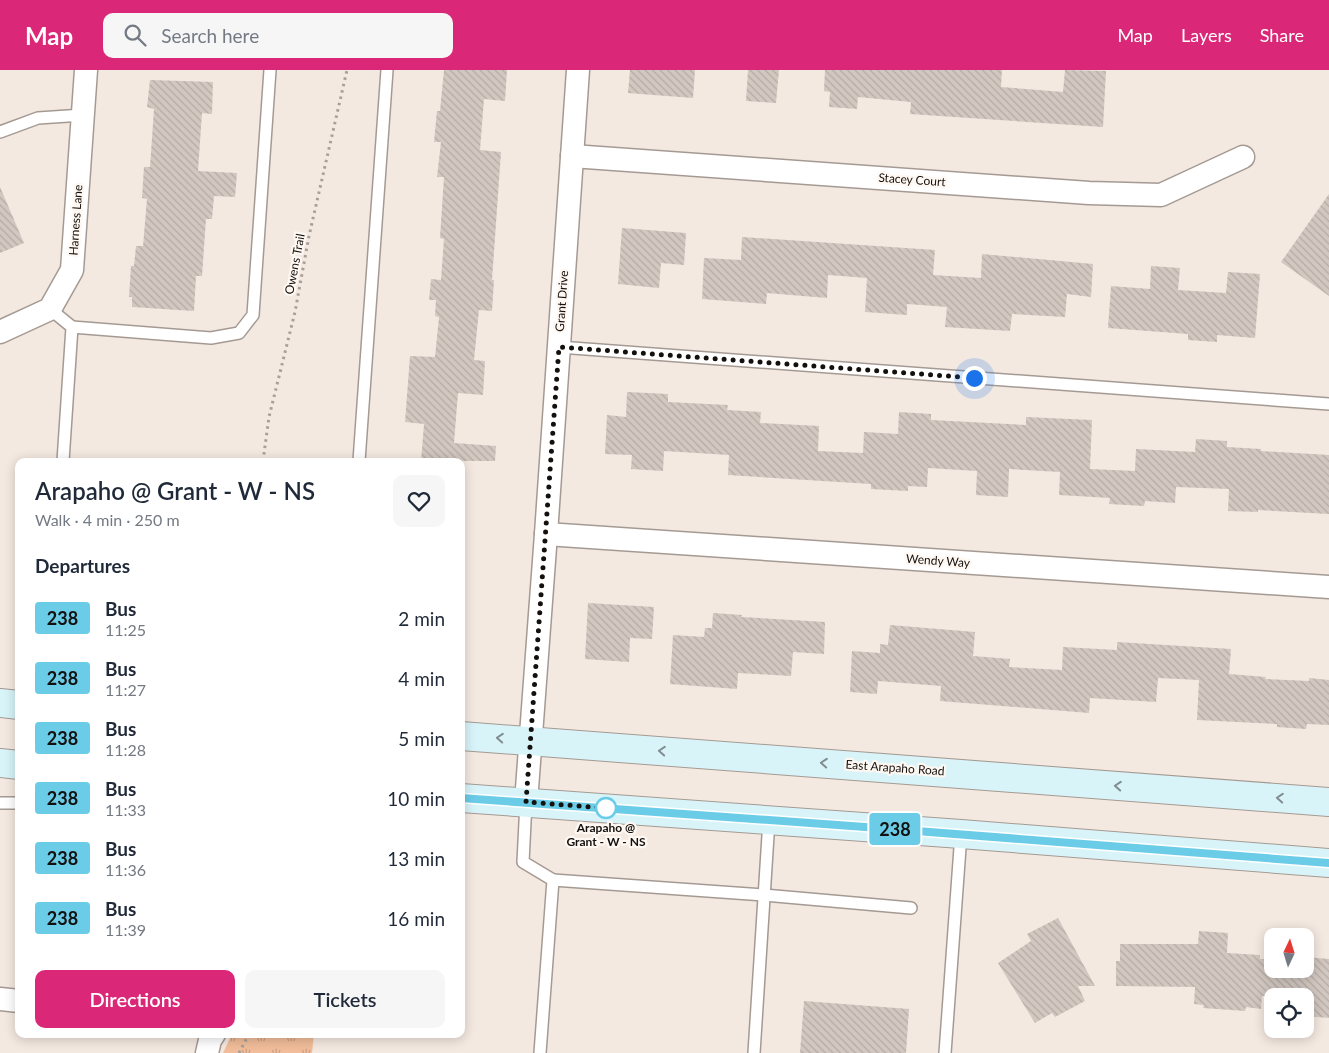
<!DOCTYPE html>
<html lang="en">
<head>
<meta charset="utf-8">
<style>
	body { margin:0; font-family:Lato,sans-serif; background:#f6f6f7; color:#1f2937; height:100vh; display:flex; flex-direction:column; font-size:19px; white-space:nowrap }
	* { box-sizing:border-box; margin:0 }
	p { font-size:16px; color:#747a83 }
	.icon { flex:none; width:28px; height:28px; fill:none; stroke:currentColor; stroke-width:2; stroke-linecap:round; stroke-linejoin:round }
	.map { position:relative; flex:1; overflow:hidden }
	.sheet { position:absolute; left:15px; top:388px; width:450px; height:580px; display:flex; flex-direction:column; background:#fff; border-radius:10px; box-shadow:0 2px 12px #0003 }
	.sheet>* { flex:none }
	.badge { padding:0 10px; border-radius:4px; font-size:18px; line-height:32px }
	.needle { width:32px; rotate:4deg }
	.buttons { position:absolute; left:1264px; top:858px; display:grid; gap:10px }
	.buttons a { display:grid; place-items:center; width:50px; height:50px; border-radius:10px; background:#fff; box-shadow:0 2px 12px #0003; font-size:25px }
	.you { position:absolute; width:25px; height:25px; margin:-12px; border:4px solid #fff; border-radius:50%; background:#1a73e8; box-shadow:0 0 0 8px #1a73e833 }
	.map>.badge { position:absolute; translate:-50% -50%; box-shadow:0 0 0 2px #fff }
	h2 { padding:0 20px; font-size:19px; line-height:45px }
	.round { display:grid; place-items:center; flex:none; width:52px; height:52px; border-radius:10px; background:#f6f6f7 }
	.overview { display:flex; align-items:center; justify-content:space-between; height:85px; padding:0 20px }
	h1 { font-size:24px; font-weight:600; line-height:38px }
	.primary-button { display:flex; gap:10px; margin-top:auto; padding:10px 20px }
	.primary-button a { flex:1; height:58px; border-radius:10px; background:#db2777; color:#fff; font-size:20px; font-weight:600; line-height:58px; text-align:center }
	.primary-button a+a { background:#f6f6f7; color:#1f2937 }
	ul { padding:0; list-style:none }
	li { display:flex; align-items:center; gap:15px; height:60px; padding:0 20px }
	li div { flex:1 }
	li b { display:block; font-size:19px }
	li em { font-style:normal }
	li .badge { min-width:55px; font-weight:700; text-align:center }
	header { display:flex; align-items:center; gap:30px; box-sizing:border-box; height:70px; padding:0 25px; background:#db2777; color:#fff }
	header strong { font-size:24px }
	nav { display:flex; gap:28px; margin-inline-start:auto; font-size:18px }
	.search { width:350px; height:45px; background:#f6f6f7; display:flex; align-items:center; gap:12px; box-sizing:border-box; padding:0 18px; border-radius:10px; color:#747a83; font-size:19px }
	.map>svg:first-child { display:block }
	.grass { fill:url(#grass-tufts) }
	.building { fill:url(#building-back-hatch) }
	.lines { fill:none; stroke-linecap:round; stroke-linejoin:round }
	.service-casing { stroke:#a59a93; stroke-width:14 }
	.minor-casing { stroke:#a59a93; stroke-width:25 }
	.secondary-casing { stroke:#a59a93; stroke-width:30 }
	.path { stroke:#a89f99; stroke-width:3; stroke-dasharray:2.5 4; stroke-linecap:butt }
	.service { stroke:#fff; stroke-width:11 }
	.minor { stroke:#fff; stroke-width:22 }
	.secondary { stroke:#d8f4f9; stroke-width:28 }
	.oneway { stroke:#808d8f }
	.line-casing { stroke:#fff; stroke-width:11 }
	.line { stroke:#6bcce7; stroke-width:8 }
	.walk { stroke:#14100d; stroke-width:5; stroke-dasharray:0 9 }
	.stop-dot { fill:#fff; stroke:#6bcce7; stroke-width:2.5 }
	.labels { text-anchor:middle; stroke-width:4.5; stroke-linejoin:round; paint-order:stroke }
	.street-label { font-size:12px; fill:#14100d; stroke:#fef7f2 }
	.stop-label { font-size:12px; font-weight:bold; fill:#14100d; stroke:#fef7f2 }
</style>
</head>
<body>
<header>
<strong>Map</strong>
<div class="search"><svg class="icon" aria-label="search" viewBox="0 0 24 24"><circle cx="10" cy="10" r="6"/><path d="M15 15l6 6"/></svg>Search here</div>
<nav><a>Map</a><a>Layers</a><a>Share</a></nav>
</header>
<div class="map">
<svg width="1329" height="983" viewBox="0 0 1329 983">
	<defs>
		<pattern id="grass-tufts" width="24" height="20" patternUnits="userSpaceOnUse" patternTransform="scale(1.25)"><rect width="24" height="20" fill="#f1bd9a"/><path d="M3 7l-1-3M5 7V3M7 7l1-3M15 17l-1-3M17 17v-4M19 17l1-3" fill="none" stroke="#cea184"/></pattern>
		<pattern id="building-back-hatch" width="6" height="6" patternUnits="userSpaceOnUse" patternTransform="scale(1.25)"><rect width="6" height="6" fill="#d3c8c1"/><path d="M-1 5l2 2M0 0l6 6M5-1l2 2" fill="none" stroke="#b4aba5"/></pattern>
	</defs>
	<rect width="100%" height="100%" fill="#f4e9e1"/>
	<polygon class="grass" points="232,964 314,964 312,983 223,983"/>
	<g class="building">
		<polygon points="444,0 507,0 505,31 484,29 480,80 501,82 492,210 494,210 492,241 479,240 474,290 485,291 483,325 458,323 454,373 496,376 495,391 421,391 424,354 405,352 410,286 435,287 439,247 435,246 436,230 429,230 431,209 441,210 444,169 440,168 444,107 437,107 441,72 434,72 437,41 440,41"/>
		<polygon points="630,0 695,0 693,28 628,23"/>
		<polygon points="748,0 779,0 776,33 746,31"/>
		<polygon points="825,0 1002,0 1001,17 1063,22 1065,0 1106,1 1103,57 910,44 911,32 858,27 857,39 829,37 830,22 824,21"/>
		<polygon points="150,10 213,12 212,44 202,43 198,101 237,103 235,127 214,126 212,149 206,149 202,206 196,206 194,241 132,237 132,227 129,227 131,196 134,196 136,176 143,176 147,129 142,128 144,97 150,97 154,39 147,37"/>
		<polygon points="0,117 24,173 0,183"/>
		<polygon points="1329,124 1329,226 1281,192"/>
		<polygon points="622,158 686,163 684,195 661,193 659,218 618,214"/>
		<polygon points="742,167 935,180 933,205 981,208 982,184 1093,194 1091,227 1067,224 1065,247 1012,244 1010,261 945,257 947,237 907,234 907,245 865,242 867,208 828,205 827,228 767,223 766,234 702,229 704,188 741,190"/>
		<polygon points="1151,196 1180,198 1178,220 1226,223 1228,202 1260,204 1255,268 1217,265 1217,272 1188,270 1188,264 1108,258 1111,216 1150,219"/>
		<polygon points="627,322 668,324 668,332 728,335 727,340 761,342 760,353 819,356 818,381 863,383 864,362 898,364 899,342 931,344 931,350 1026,355 1026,347 1092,350 1090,399 1135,401 1136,379 1195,382 1196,369 1227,371 1227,377 1261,379 1261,381 1329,385 1329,444 1258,440 1258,442 1228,441 1229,419 1176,417 1175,433 1145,431 1144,436 1109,434 1110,428 1059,425 1060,402 1009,399 1008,427 976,425 977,401 928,398 927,417 908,416 908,421 871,419 871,414 728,405 729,385 664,381 663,401 631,399 632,385 605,384 607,345 626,347"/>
		<polygon points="588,533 654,537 652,569 630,568 629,592 585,589"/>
		<polygon points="713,543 742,545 741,547 825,552 824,584 793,582 791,606 738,603 737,619 670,614 673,565 704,567 705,558 712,558"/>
		<polygon points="890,555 975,562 973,586 1010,589 1009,597 1062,600 1063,577 1117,580 1117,572 1231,579 1229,604 1266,607 1265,609 1309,611 1309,608 1329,610 1329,655 1307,654 1306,659 1277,657 1277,654 1197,650 1199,610 1158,608 1156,632 1090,628 1089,643 940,631 941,616 878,611 877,624 850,622 852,581 880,583 880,574 888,575"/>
		<polygon points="1058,848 1095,916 1078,916 1085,931 1055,947 1052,943 1035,953 998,893 1031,871 1027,864"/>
		<polygon points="1199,861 1228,863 1227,883 1260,885 1260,889 1265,889 1264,899 1305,899 1305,887 1329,889 1329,948 1305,946 1305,926 1262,926 1261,939 1246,937 1245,941 1203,938 1204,935 1194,934 1195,917 1116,916 1116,891 1120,891 1120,874 1198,874"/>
		<polygon points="804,931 909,939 906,983 800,983"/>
	</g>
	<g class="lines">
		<g class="service-casing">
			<g id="service">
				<polyline points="0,62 38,48 83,45"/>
				<polyline points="50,239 72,257 63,391"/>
				<polyline points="72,257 211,268 239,263 253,245 270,0"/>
				<polyline points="559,277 1329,334"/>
				<polyline points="359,391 387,0"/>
				<polyline points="526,732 523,792 553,810 540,983"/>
				<polyline points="0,733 19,733"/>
				<polyline points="553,810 764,825 911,838"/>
				<polyline points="754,983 769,750"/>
				<polyline points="945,983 961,764"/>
			</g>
		</g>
		<g class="minor-casing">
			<g id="minor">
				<polyline points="572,86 1089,123 1161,125 1243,87"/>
				<polyline points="0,262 50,239 72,200 86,0"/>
				<polyline points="546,464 1329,517"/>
				<polyline points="526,732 546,464 578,0"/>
				<polyline points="0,929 19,931"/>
				<polyline points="207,983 210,970 214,964"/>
			</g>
		</g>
		<g class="secondary-casing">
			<g id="secondary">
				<polyline points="0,633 19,635"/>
				<polyline points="461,666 1329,732"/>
				<polyline points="0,693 19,695"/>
				<polyline points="461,728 961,764 1329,793"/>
			</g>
		</g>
		<g class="path">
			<polyline points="263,391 269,347 295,242 309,166 347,0"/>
			<polyline points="239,983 249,964"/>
		</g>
		<use href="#service" class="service"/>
		<use href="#minor" class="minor"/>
		<use href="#secondary" class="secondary"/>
	</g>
	<defs><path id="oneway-chevron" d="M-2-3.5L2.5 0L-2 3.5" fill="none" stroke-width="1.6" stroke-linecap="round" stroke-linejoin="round" transform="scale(1.25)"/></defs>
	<g class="oneway">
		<use href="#oneway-chevron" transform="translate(500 668) rotate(-176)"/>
		<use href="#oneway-chevron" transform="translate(662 681) rotate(-176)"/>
		<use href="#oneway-chevron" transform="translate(824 693) rotate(-176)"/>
		<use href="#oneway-chevron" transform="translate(1118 716) rotate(-176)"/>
		<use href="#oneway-chevron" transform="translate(1280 728) rotate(-176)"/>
	</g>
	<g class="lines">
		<g class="line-casing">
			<polyline id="line" points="461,728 865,757 1329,793"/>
		</g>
		<use href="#line" class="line"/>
		<polyline class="walk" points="606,738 526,732 559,277 974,308"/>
	</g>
	<circle class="stop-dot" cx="606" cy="738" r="10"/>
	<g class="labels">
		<g class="street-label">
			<text transform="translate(912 110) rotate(4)" y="4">Stacey Court</text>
			<text transform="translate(76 150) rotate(-86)" y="4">Harness Lane</text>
			<text transform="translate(295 194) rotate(-79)" y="4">Owens Trail</text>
			<text transform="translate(562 231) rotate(-86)" y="4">Grant Drive</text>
			<text transform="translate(938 491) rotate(4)" y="4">Wendy Way</text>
			<text transform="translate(895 698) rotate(4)" y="4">East Arapaho Road</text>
		</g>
		<g class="stop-label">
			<text x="606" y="762">Arapaho @<tspan x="606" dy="14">Grant - W - NS</tspan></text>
		</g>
	</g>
</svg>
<div class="buttons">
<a><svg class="needle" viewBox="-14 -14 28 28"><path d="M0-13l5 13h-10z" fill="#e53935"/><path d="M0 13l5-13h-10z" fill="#747a83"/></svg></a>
<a><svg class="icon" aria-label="locate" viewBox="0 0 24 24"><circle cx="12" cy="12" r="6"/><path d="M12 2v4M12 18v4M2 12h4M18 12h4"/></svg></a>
</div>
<div class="you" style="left:974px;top:308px"></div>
<b class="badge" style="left:895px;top:759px;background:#6bcce7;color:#111">238</b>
<section class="sheet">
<div class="overview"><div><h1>Arapaho @ Grant - W - NS</h1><p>Walk · 4 min · 250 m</p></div><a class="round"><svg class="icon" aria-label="heart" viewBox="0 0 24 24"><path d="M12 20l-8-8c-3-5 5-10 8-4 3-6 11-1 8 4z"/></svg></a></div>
<h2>Departures</h2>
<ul>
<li><span class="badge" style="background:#6bcce7;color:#111">238</span><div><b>Bus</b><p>11:25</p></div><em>2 min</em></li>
<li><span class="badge" style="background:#6bcce7;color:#111">238</span><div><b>Bus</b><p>11:27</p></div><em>4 min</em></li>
<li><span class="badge" style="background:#6bcce7;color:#111">238</span><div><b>Bus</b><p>11:28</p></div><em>5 min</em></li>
<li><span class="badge" style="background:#6bcce7;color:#111">238</span><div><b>Bus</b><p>11:33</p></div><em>10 min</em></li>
<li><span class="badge" style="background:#6bcce7;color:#111">238</span><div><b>Bus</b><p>11:36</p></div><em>13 min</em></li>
<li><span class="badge" style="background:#6bcce7;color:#111">238</span><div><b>Bus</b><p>11:39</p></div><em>16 min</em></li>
</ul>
<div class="primary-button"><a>Directions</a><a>Tickets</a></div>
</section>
</div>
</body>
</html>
